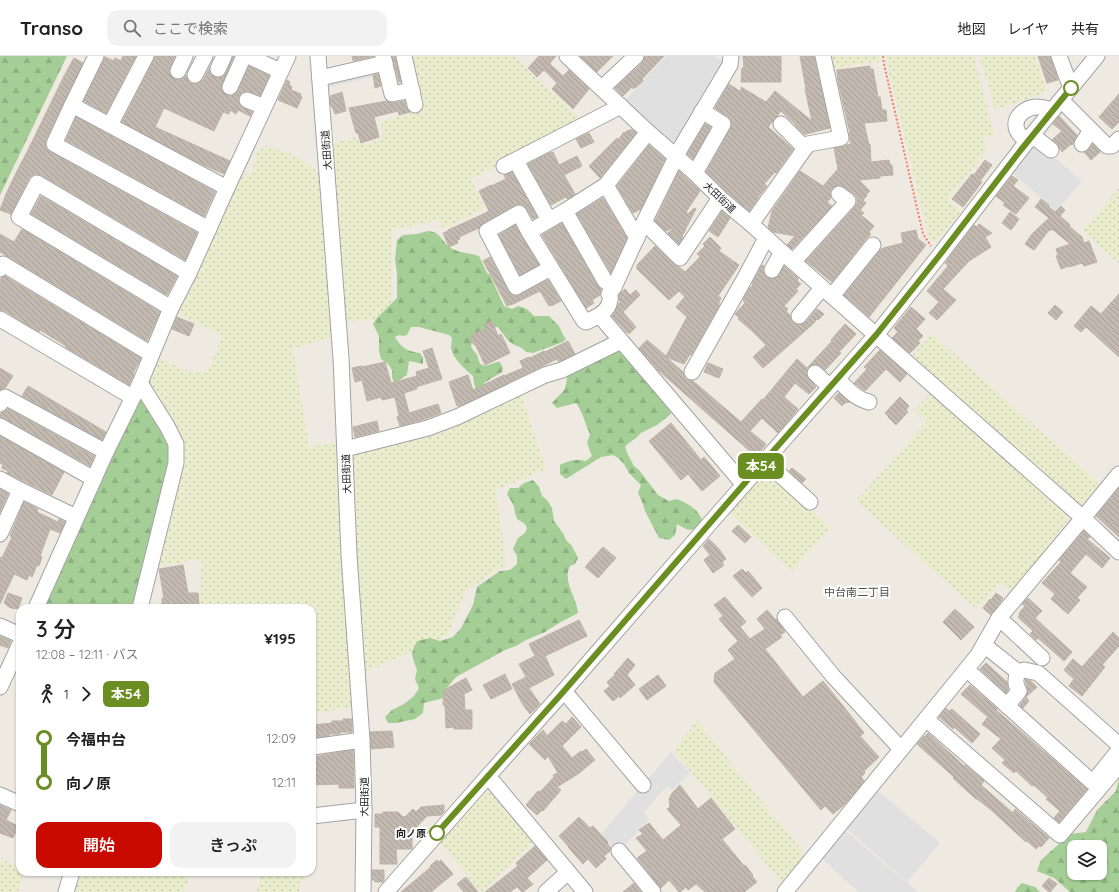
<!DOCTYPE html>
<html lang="ja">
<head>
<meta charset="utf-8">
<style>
	body { margin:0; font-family:Quicksand,"Noto Sans JP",sans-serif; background:#f2f2f2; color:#222; height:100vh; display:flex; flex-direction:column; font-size:15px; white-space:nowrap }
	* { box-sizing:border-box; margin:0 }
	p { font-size:13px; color:#767676 }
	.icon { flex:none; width:22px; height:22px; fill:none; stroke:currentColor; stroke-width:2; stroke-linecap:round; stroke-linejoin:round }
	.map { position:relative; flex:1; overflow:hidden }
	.side { position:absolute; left:16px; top:548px; width:300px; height:272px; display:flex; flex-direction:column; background:#fff; border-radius:12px; box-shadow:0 1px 3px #0004 }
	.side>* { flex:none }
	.badge { padding:0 8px; border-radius:6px; font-size:14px; line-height:26px }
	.fabs { position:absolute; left:1067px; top:784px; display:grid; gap:8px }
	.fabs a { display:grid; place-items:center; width:40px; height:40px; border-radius:8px; background:#fff; box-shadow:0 1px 3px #0004; font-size:20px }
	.map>.badge { position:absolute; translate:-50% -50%; box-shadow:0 0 0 2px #fff }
	.legs { display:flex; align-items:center; gap:6px; height:44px; padding:0 20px; font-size:13px }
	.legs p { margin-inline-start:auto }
	.head { display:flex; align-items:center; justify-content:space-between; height:68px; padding:0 20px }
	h1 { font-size:22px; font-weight:600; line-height:30px }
	.button { display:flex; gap:8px; margin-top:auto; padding:8px 20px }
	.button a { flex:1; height:46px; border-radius:12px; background:#c90a00; color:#fff; font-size:16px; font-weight:600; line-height:46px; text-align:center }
	.button a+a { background:#f2f2f2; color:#222 }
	ul { padding:0 20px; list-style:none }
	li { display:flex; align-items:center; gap:14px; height:44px; font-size:15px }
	li i { display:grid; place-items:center; width:6px; height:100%; margin:0 5px; background:currentColor }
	li i::after { content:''; width:10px; height:10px; margin:-5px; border:3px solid; border-radius:50%; background:#fff }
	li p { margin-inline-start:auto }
	li:first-child i { background:linear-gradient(#0000 50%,currentColor 0) }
	li:last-child i { background:linear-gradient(currentColor 50%,#0000 0) }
	header { display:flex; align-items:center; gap:24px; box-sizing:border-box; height:56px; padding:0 20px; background:#fff; border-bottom:1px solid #e0e0e0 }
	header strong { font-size:19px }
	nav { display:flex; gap:22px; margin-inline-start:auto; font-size:14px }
	.search { width:280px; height:36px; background:#f2f2f2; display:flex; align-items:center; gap:10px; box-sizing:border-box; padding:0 14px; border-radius:12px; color:#767676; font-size:15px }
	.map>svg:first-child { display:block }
	.farmland { fill:url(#farmland-dots) }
	.forest { fill:url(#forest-firs); fill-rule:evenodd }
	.parking { fill:#e0e0e0 }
	.building { fill:url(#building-back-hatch); stroke:#bfb2a4 }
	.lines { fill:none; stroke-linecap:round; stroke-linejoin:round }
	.minor-casing { stroke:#a3a3a3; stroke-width:17 }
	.path { stroke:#fa7d67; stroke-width:2; stroke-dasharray:2 2; stroke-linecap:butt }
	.minor { stroke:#fff; stroke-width:15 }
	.line-1-casing { stroke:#fff; stroke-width:9 }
	.line-1 { stroke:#6b8e23; stroke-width:6 }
	.stop-1-dot { fill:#fff; stroke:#6b8e23; stroke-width:2 }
	.labels { text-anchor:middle; stroke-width:4; stroke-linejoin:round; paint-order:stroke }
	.street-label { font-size:10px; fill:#1c1c1c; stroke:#fff }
	.stop-label { font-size:10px; font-weight:bold; fill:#1c1c1c; stroke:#fff; text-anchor:end }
	.neighbourhood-label { font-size:11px; fill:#4f4f4f; stroke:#fff }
</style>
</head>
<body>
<header>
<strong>Transo</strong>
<div class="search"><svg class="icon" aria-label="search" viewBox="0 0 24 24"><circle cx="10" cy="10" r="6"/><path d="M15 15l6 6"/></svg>ここで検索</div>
<nav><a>地図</a><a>レイヤ</a><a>共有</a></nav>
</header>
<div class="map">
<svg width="1119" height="836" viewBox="0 0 1119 836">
	<defs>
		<pattern id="farmland-dots" width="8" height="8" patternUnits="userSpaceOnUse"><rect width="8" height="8" fill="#e9edcd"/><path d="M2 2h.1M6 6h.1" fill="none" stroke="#c7cbaf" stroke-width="1.8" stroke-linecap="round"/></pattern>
		<pattern id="forest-firs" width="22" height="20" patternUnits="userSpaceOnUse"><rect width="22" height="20" fill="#a4ce96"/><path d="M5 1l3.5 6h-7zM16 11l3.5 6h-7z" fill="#8db081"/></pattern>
		<pattern id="building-back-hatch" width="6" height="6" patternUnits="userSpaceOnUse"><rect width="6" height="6" fill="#c2bab1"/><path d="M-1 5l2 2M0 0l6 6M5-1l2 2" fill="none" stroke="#a69f98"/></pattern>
	</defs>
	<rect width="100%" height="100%" fill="#eeeae2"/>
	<g class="farmland">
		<polygon points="407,0 515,0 531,17 583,66 471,123 485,152 443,173 440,164 392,174 392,263 345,266 330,88 355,81 362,89 383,83 381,65 420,55"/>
		<polygon points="827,0 880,0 881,5 833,12"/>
		<polygon points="886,0 974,0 994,80 984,81 987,95 947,144 961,155 936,187 929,181 887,7"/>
		<polygon points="980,0 1035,0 1047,36 995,54"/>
		<polygon points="266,90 294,99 321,118 335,280 293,293 309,391 341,385 355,650 312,658 312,552 199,552 202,503 157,511 183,407 174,368 146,328 156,301 192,317 208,314 223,280 177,257 241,120 252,116 258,94"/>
		<polygon points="1119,132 1119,207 1082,175"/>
		<polygon points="932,278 1103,431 1082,452 910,302"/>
		<polygon points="520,335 546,413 496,434 506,508 465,536 448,579 361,618 350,395"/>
		<polygon points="932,335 1068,456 1068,464 1012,536 1001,527 976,553 856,445 927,365 914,354"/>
		<polygon points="768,415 830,471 792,516 729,456"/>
		<polygon points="697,665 806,800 782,827 673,694"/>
		<polygon points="486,736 490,736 495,738 533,786 482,836 481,836 439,785"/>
		<polygon points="1,802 20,812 20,816 24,816 18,836 0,836 0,805"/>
		<polygon points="75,816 190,816 184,836 70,836"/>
		<polygon points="261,816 304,816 299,836 257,836"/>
	</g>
	<g class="forest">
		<polygon points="0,0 67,0 0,139"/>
		<path d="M 428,175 C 442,176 441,186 451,192 C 459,197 470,197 479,200 L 487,217 L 490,219 L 504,250 L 512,253 L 518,250 L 527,253 L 534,260 L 549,260 L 559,270 L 563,279 L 566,283 L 563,286 L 533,297 L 526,296 C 521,289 515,291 510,286 C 505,282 503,276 498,271 L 490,272 L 473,282 L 471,291 L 477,299 L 480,308 L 485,310 L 497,306 L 500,306 L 503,312 L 502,316 L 484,327 L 484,331 L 488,341 L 479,344 L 474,327 L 473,320 C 465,313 453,303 451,292 C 451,289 452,285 452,282 L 449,279 L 419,271 L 411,271 L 407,279 L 403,280 L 399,279 L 395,281 C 400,291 409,296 420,297 L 423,302 L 423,308 L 414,306 L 409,305 L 407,319 L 394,327 L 392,321 L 392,314 L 388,308 L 381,303 L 379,295 L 379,280 L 373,268 L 377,262 L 397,242 L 397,218 L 395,203 L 397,184 L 403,179 L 416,178 Z"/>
		<path d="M 618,294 L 634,310 L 669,351 L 671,358 L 657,369 L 641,377 L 636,382 L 625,390 L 627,397 L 634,410 L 639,414 L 658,439 L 669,445 L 677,443 C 690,449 699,453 703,467 C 692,476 690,476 677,468 L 675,479 L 669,484 L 659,482 L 645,455 L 643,448 L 638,437 L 641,429 L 629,417 L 624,408 L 618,402 L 613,399 L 601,401 L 566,423 L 560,418 L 560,409 C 570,404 575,403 586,405 L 592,400 L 587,387 L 590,378 C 585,368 583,356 576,347 L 557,352 L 552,347 L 565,333 L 568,317 L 578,311 L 588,311 L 598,304 Z"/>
		<polygon points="139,338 169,388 171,406 134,552 40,552"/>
		<path d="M 533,424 L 539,431 L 542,440 L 547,444 L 552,452 L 554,465 L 563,477 L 566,484 L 572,490 L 578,502 L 575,508 L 570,510 C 562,526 577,541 578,557 L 559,567 L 545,576 L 526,584 L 516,590 L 505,594 L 456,621 L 444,635 L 444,642 L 424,647 L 423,657 L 415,663 L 396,667 L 388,667 L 385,661 L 392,654 L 404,648 L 414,640 L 419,632 L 415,623 L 417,614 L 414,606 L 412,598 L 413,594 L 417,585 L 430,582 L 440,585 L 453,581 L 461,572 L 473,549 L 477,531 L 500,515 L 510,514 L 517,508 L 517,500 L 513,493 L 518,482 L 525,477 L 527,472 L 525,468 L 517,463 L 515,457 L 514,450 L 507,438 L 510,432 L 518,432 L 524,427 Z"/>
		<path d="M 1119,722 L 1119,836 L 1070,836 L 1054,822 L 1037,815 L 1041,804 L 1070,778 L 1086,776 L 1097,754 L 1116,735 ZM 1074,791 L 1100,791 L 1100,817 L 1074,817 Z"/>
		<polygon points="1022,827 1035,831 1040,836 1015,836 1017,832"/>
	</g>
	<g class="parking">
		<polygon points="666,0 713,0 727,8 674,94 623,47"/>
		<polygon points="370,14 372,21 325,32 324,24"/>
		<polygon points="1036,86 1082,125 1056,155 1010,115"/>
		<polygon points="671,696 690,717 672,734 667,730 643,757 649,763 618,797 602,777"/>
		<polygon points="875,733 940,787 907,826 844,770"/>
		<polygon points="842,772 918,836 859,836 820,801"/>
	</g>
	<g class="building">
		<polygon points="123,0 136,0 106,57 84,45 105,1 114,5 115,2 121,5"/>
		<polygon points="155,0 175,0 170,12 169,16 171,20 175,23 179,24 183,22 186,19 188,24 190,27 195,28 199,27 203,24 210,11 209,14 210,18 214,21 218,22 223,20 226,17 233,0 234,0 222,28 221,32 223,36 227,39 231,40 236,38 238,35 249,10 269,20 260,40 246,35 242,37 239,40 238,45 240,49 244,52 252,56 250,60 238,54 236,58 230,54 229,58 223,56 214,75 164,52 155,71 230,105 224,118 199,107 122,66 154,4"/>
		<polygon points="352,0 374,0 353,5"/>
		<polygon points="392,0 395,0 401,26 399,26"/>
		<polygon points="539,0 556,0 550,7 551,9 563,20 569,14 589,33 573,53 552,33 557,27 544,14 537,21 528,12"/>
		<polygon points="580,0 613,0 597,16"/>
		<polygon points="645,0 664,0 642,23 643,25 635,32 634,31 633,33 632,31 623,40 615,32 642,7"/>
		<polygon points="743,0 781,0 781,26 741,26 742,12 744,12"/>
		<polygon points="800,0 814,0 830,72 806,78 805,79 795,69 796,69 781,55 768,71 793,93 776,117 775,116 764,128 767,130 758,141 759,141 749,155 726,135 706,116 731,72 732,68 731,64 728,61 715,52 729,28 741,36 741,31 766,46 775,35 812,65 805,33 806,33"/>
		<polygon points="1038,0 1050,0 1058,24 1047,27"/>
		<polygon points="74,2 83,7 46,84 45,88 46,93 50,96 197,177 185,204 41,119 37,118 33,119 29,122 11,158 0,154 6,138 17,115 27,96 64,20"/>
		<polygon points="870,10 870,13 873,13 878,41 880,41 882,54 886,54 887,65 864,67 869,89 870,88 871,106 889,104 890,109 892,109 893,119 880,120 880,122 859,124 870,135 866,139 867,140 863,144 866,147 860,154 864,157 861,159 874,170 869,176 871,178 866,183 832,226 806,205 855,151 857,147 857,142 854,138 841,129 836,130 832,132 830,136 831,142 827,146 832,150 792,193 787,189 795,180 773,176 768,172 772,155 800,115 823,130 838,113 834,92 851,88 849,77 850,77 838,25 837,14 855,12"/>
		<polygon points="378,18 381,30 375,32 373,19"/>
		<polygon points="287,24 290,26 289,29 292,31 291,34 301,38 300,40 302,41 297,52 278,44"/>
		<polygon points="342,36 346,55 335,58 332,50 331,50 330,40"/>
		<polygon points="1119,38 1119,66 1112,73 1099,61"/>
		<polygon points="387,45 393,47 405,45 406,51 410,56 399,59 398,55 374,61 379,81 361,87 358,77 356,77 349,52"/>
		<polygon points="1059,60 1077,79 1073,88 1071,89 1071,88 1062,96 1057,87 1052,84 1062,75 1053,68"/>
		<polygon points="76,61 215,136 204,160 66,84"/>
		<polygon points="705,68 711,71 693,103 687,98"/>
		<polygon points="631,73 636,77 600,122 589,110 617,82 618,84 624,76 625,77 628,74 629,75"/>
		<polygon points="589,77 594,86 581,92 576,83"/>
		<polygon points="1093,88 1100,96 1091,104 1084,96 1089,93"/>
		<polygon points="649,89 665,103 641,153 633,157 617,130"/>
		<polygon points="551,96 549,98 553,96 559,109 577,100 582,110 564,119 575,138 568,143 566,141 551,149 528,108"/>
		<polygon points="985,104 992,109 980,125 982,126 963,151 952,143 972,118 974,119"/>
		<polygon points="679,115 700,135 686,156 688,158 694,152 696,153 685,174 685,175 682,180 683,181 679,188 668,177 675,171 666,175 655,165"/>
		<polygon points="512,116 537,161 533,163 527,153 524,150 520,148 515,149 483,167 479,172 459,181 460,183 457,184 458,187 449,191 443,177 448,175 448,174 477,161 489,155 479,135 491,129 491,130 506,123 504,119"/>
		<polygon points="1012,120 1018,124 1013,130 1029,142 1016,158 1003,149 1005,147 996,140"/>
		<polygon points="41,140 177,220 167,239 31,158"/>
		<polygon points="603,142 627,182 619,199 617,200 618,201 611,217 577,158"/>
		<polygon points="1041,143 1049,149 1048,150 1055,156 1061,150 1065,154 1060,160 1070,169 1069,170 1082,181 1084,187 1089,185 1097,206 1084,210 1082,207 1069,211 1069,210 1061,213 1056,200 1058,199 1056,193 1070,188 1052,173 1050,175 1049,174 1034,194 1025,188 1032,178 1049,162 1035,151"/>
		<polygon points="722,155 730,162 718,181 709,175"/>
		<polygon points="1010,156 1019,163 1011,174 1002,167"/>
		<polygon points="562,167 597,229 601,233 600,239 592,244 594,247 586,252 542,179"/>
		<polygon points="979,168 992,177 985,181 991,191 969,205 943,233 956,244 937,264 929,257 939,246 927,235 948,210 945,207 974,169 977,171"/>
		<polygon points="515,169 539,209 520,219 499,179"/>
		<polygon points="22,173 160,256 147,285 0,196 0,178 14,186"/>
		<polygon points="916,174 918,183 926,189 869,261 844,239 881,193 881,194 883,192 903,187 901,177"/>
		<polygon points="710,181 721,192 719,195 739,209 718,240 721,242 719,246 719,250 691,299 690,298 684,308 666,301 683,316 684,320 687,324 693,325 741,366 762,343 763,344 797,303 807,312 832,285 831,284 845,268 856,278 839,296 841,297 825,314 817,308 812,309 808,311 806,315 807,320 816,331 809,338 795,327 784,341 798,353 778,377 762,362 750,375 766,388 759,397 756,394 753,398 658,314 639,292 647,284 666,300 687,261 676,251 685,241 679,235 669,244 637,213 637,209 655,190 674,208 679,211 685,216 699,202 700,200 697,198 705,190 703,188"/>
		<polygon points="490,201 508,235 512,239 516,240 520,239 548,224 561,245 551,250 550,249 549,250 540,235 511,249 511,248 507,250 493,223 483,205"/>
		<polygon points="762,209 764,210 763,215 764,218 768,222 773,223 777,221 784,210 798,222 797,225 801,228 796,233 798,235 784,250 788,253 786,255 790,259 791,264 794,267 798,269 803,268 806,266 817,253 824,258 818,264 817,263 813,268 763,312 753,301 766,289 750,273 738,263 739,262 735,258 745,247 743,244 749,233 753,229 752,228"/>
		<polygon points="5,220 141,302 133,317 134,318 129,329 65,291 66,290 40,274 39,276 5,255 0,254 0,225 2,221"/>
		<polygon points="625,233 630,239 636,234 640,239 623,256 636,271 629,278 628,276 627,277 612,260 615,256 618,248 621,246 619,244 619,239"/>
		<polygon points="1119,238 1119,301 1086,271 1081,276 1074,270 1091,250 1101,258"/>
		<polygon points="1055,249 1063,256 1056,264 1048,257"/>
		<polygon points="911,251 925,263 916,273 923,280 918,285 920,287 910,297 892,282 898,276 894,272"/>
		<polygon points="177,261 194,268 189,280 172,273"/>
		<polygon points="492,265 498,280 501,278 510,297 485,309 475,288 474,289 470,280 486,272 484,269"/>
		<polygon points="568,285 575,298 560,305 558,305 557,303 460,350 459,349 457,350 449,326 468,319 473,334 504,319 504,320 523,312 520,305 529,301 530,302 544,295 545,296"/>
		<polygon points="432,292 442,323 416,331 417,333 404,337 409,357 438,348 441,357 425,363 400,370 397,361 399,360 395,341 382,344 381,341 367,345 362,324 355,326 352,312 362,310 362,311 385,306 391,327 417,320 416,316 429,312 423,295"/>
		<polygon points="880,294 907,318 900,326 886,313 865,335 854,327 867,313 864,311"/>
		<polygon points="708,307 723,313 719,322 704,316"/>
		<polygon points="0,312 13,320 5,332 0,334"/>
		<polygon points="28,330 106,376 102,384 22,340"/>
		<polygon points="839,337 849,346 848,347 846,346 842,350 834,342"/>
		<polygon points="900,341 909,350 906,354 908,356 896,369 888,361 888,360 885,357"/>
		<polygon points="8,353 94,400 90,410 4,362 0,361 1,357 4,356"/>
		<polygon points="377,365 379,375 355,381 353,371"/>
		<polygon points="671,367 701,404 704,401 720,420 702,435 688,418 681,424 649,385"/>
		<polygon points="0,380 64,416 52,439 7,417 8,415 2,412 3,409 0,407"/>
		<polygon points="792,412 806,423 802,427 789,415"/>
		<polygon points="1119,432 1119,481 1096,460"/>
		<polygon points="0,433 8,438 0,456"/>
		<polygon points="24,446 38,453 37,456 58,466 59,463 65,466 60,477 50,473 40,500 42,501 39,510 37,509 32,521 29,519 27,524 14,518 0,548 0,501 2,502 12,481 10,480"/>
		<polygon points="738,469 751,481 745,487 732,475"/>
		<polygon points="1084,475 1090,481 1087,483 1110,502 1102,512 1086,498 1070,517 1087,531 1077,542 1080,544 1068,558 1051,543 1055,538 1042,527 1061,506 1059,504"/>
		<polygon points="709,483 719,493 726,503 722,506 724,509 713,517 704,504 710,499 703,490"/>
		<polygon points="603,491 616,502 598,522 585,511"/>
		<polygon points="183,509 188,537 198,537 199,549 175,549 175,552 162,552 162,542 164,542 159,513"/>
		<polygon points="742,513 746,517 748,515 762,532 752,541 733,520"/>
		<polygon points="8,537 22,542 18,553 15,552 14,553 7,550 7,549 4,547"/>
		<polygon points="996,537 1003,542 991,559 983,552 990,543 991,544"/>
		<polygon points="725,541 746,566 740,571 750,583 765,573 757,563 767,554 776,564 777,563 785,576 780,579 782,581 765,593 803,641 823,625 851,660 864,677 860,680 879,701 864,715 865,717 861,721 864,725 845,748 833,758 825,750 821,754 714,626 715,617 735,603 728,594 738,585 719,563 723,560 714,549"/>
		<polygon points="1028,542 1042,555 1035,562 1072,596 1064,605 1038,582 1036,584 1030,578 1033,575 1018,561 1020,558 1019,557 1025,550 1022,548"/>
		<polygon points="955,553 974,571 961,584 943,566"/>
		<polygon points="579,564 587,580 545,600 554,619 529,632 540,648 530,658 523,649 512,628 526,621 519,608 535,600 529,588"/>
		<polygon points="1113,576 1119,582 1119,590 1102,609 1105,611 1082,640 1069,630 1074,623 1064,614 1073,603 1082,611"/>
		<polygon points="0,580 11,585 8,592 0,589"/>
		<polygon points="628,602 635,609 627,619 635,629 620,642 619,640 613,645 604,635 610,630 607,626 615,619 614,618"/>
		<polygon points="986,607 1007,626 1008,634 1006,637 980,613"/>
		<polygon points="505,618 512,633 491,643 483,629"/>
		<polygon points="658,619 666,630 647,644 639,633"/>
		<polygon points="466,622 472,634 464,638 465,654 472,654 472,673 454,673 454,671 446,672 445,649 443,649 444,634"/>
		<polygon points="1025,623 1031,625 1037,631 1026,641 1029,645 1023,652 1020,649 1026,641 1028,635"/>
		<polygon points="970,629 997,653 996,654 1087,733 1059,766 1054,762 1060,755 1046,743 1048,742 1034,729 1032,730 1016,715 1014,717 1002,707 1005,704 992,692 1001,683 982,668 988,661 961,638"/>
		<polygon points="946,652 949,655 952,653 980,678 972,687 954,671 953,673 939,661"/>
		<polygon points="572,661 581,671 562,690 572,702 581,695 582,696 586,693 595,704 578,718 557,731 561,734 543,755 542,754 537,759 526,749 538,735 540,736 554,721 553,719 558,717 548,700 545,704 529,688 543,674 547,680 562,665 566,668"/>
		<polygon points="343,663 352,663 352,676 340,676 340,678 329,678 329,680 312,682 312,669 332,667 332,665 343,665"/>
		<polygon points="392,675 394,691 371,693 370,676"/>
		<polygon points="928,677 964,710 965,709 984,725 981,729 1013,757 1015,753 1049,782 1041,791 1039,790 1036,793 1027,785 1026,786 990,753 977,743 976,743 966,734 953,722 954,721 917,688 924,680 924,681"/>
		<polygon points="353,694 354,732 339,732 339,728 312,729 312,701"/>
		<polygon points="680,729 698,753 711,742 735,773 722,783 744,810 745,809 753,819 752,820 757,826 744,836 705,836 696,828 688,834 686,831 680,836 679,836 669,824 661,832 637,802 647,795 636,782 643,778 639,774 649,767 663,784 681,769 667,753 670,751 669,743 672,737"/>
		<polygon points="0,749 11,754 6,764 18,770 13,782 0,777"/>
		<polygon points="444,749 444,756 441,759 427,760 412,776 412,793 396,793 397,808 380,808 380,771 375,771 375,758 383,758 383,756 398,756 403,761 404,760 405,761 413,753 416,756 421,751"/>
		<polygon points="579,761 590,772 593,770 608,786 607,787 611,792 610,795 604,800 606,803 596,812 588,803 583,808 568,791 569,791 559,780"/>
		<polygon points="535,790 547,804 527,822 533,828 523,836 522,836 517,831 510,836 485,836 518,810 516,807"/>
		<polygon points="437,804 439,806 441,804 453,818 431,836 401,836 431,811 430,810"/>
		<polygon points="372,814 384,814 384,824 383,826 375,826 375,824 372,824"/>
		<polygon points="466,821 478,836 464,836 457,828"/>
		<polygon points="1049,822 1057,828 1050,836 1049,836 1042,830"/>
		<polygon points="634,827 641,836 623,836"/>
	</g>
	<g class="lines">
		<g class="minor-casing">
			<g id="minor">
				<polyline points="96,0 72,49 227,132"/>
				<polyline points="248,0 280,15"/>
				<polyline points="318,0 341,302 349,499 362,684 364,754 363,836"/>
				<polyline points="383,0 392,38 412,34"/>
				<polyline points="404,0 415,49"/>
				<polyline points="567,0 648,76 695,117 720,142 751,168 782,196 876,279 1083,462 1119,496"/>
				<polyline points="1059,0 1071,32"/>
				<polyline points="218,13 224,0"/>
				<polyline points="178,15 185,0"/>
				<polyline points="195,19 205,0"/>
				<polyline points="320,22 385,7"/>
				<polyline points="230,31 244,0"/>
				<polyline points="602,32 636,0"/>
				<polyline points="247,44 264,51"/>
				<polyline points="1061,44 1107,90 1112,90 1119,83"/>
				<polyline points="72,49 54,88 209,173"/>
				<polyline points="781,68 805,92"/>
				<polyline points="110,69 146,0"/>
				<path d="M 648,76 L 606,129 L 565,155 L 529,176 L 584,265 L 586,266 C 595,262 609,256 610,244 C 611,242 610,240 609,238 L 614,231 L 644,166 L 681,91 L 730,9 L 731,0"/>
				<polyline points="1032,79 1051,94"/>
				<path d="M 1027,86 C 1023,82 1018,78 1017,74 C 1012,61 1026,51 1037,51 C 1042,51 1047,53 1053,54"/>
				<polyline points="1082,88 1091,74"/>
				<polyline points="516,105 549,164"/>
				<polyline points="504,110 621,50"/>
				<polyline points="695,117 723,68 702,55"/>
				<polyline points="606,129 637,182"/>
				<polyline points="565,155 605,225 614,231"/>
				<polyline points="644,166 680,202 720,142"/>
				<polyline points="751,168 808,88 841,82 823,0"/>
				<polyline points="529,176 519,157 487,175 516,231 551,212"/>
				<polyline points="793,206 848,145 839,138"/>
				<polyline points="0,213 3,208 151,298"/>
				<polyline points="772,214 782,196"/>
				<polyline points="832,240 873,189"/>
				<polyline points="171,252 19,161 37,127 189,217"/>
				<polyline points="600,260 744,429"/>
				<polyline points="799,260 822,232"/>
				<polyline points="0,263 132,341"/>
				<polyline points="692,316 746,220 766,182"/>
				<polyline points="815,317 830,331"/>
				<path d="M 837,323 C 848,333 854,342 869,346"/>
				<polyline points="140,327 167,370 176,388 176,407 140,552"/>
				<polyline points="0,348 5,341 106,396"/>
				<polyline points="0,370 94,423"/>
				<polyline points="345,393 428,372 457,361 545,319 562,314 621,285"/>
				<polyline points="765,405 810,446"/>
				<polyline points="0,423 20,434 76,461"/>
				<polyline points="0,478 20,434"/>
				<polyline points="36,552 106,396 140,327 171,252 189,217 227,132 288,0"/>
				<polyline points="785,561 833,620 901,693"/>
				<polyline points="999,562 1042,602"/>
				<polyline points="0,570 20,579"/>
				<polyline points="984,589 1018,616 1024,614 1038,617 1119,689"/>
				<polyline points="974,620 1092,726 1094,725 1119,694"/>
				<polyline points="0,631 20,588"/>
				<polyline points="564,635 643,729"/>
				<path d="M 1007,650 L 1019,635 C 1015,628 1015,624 1018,616"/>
				<polyline points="926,663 1060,779 1119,709"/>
				<polyline points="312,691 362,684"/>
				<polyline points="488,720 585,836"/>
				<polyline points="0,739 20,748"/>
				<polyline points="312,760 364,754"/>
				<polyline points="619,795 653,836"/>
				<polyline points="66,836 72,816"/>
				<polyline points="386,836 488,720 564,635 718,458 876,279 939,200 1032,79 1097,0"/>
				<polyline points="546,836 568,816"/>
				<polyline points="785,836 978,599 999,562 1083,462 1119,418"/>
			</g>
		</g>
		<polyline class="path" points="883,0 884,8 923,178 931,190"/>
		<use href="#minor" class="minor"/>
	</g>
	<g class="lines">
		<g class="line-1-casing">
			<polyline id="line-1" points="437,777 488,720 564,635 744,428 876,279 939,200 1020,95 1071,32"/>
		</g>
		<use href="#line-1" class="line-1"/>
	</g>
	<g class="stop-1-dot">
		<circle cx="1071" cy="32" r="7"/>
		<circle cx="437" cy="777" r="7"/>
	</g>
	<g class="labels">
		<g class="street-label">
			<text transform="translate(326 94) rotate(-94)" y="4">大田街道</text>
			<text transform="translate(720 141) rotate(43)" y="4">大田街道</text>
			<text transform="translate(346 418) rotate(-92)" y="4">大田街道</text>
			<text transform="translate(364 741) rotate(-90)" y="4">大田街道</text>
		</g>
		<g class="stop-label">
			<text x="426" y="781">向ノ原</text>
		</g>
		<g class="neighbourhood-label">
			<text x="857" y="540">中台南二丁目</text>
		</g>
	</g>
</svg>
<div class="fabs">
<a><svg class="icon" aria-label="layers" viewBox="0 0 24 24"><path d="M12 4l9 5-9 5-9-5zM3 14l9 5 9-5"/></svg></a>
</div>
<b class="badge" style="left:761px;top:410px;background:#6b8e23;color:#fff">本54</b>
<section class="side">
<div class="head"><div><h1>3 分</h1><p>12:08 – 12:11 · バス</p></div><b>¥195</b></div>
<div class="legs"><svg class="icon" aria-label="walk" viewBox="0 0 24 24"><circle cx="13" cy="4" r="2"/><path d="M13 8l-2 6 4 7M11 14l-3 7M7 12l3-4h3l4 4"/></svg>1<svg class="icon" aria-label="forward" viewBox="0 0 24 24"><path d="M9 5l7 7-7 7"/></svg><b class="badge" style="background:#6b8e23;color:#fff">本54</b></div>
<ul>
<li><i style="color:#6b8e23"></i><b>今福中台</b><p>12:09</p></li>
<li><i style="color:#6b8e23"></i><b>向ノ原</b><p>12:11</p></li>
</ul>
<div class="button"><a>開始</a><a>きっぷ</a></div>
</section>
</div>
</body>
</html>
